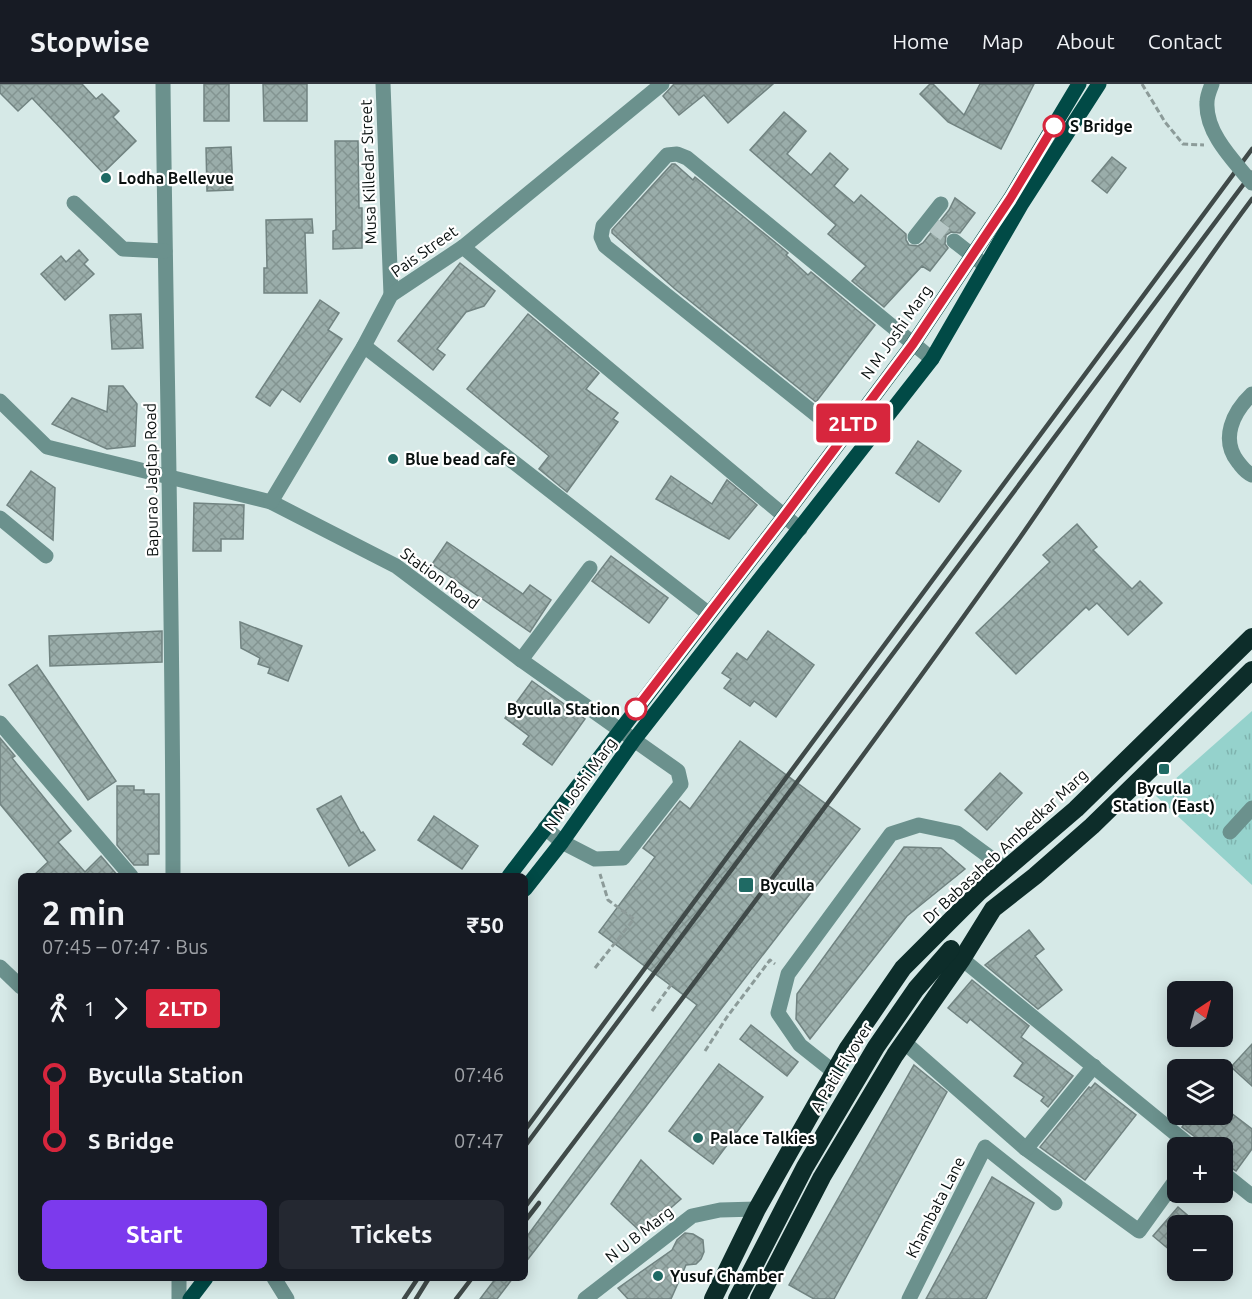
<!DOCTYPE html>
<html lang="en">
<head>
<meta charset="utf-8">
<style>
	body { margin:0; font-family:Ubuntu,sans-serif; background:#242831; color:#f1f3f6; height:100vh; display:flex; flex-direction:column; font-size:22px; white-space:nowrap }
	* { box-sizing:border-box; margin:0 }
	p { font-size:20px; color:#9ea1a6 }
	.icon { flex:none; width:33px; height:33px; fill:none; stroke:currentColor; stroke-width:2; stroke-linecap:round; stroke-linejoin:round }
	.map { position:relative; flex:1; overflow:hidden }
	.panel { position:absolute; left:18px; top:789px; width:510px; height:408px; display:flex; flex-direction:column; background:#171b24; border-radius:9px; box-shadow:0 3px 15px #0003 }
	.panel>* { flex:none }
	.badge { padding:0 12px; border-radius:4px; font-size:21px; line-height:39px }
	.needle { width:39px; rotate:36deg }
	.controls { position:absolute; left:1167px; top:897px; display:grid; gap:12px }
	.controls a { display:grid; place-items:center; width:66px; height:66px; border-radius:9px; background:#171b24; box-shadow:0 3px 15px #0003; font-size:30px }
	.map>.badge { position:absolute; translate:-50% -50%; box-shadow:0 0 0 3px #fff }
	.legs { display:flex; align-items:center; gap:9px; height:66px; padding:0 24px; font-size:20px }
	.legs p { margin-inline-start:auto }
	.head { display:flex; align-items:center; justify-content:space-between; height:102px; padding:0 24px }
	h1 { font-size:33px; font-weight:700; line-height:45px }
	.primary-button { display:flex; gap:12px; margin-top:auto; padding:12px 24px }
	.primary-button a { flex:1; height:69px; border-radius:9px; background:#7c3aed; color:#fff; font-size:24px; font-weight:700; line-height:69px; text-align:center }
	.primary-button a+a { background:#242831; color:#f1f3f6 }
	ul { padding:0 24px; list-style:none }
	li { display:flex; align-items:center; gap:21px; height:66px; font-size:22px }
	li i { display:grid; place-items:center; width:9px; height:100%; margin:0 8px; background:currentColor }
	li i::after { content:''; width:15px; height:15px; margin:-8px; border:4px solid; border-radius:50%; background:#171b24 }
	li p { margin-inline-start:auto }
	li:first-child i { background:linear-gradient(#0000 50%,currentColor 0) }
	li:last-child i { background:linear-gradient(currentColor 50%,#0000 0) }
	header { display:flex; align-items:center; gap:36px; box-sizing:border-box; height:84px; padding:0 30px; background:#171b24; border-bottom:2px solid #363941 }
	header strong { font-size:28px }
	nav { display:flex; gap:33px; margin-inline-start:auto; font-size:21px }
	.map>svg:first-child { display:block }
	.park { fill:url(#park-tufts) }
	.building { fill:url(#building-cross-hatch); stroke:#718381; stroke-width:1.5 }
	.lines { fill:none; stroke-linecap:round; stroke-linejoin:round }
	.minor-tunnel { stroke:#b7c8c7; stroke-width:15; stroke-dasharray:15 8; stroke-linecap:butt }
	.path { stroke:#8c9b99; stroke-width:3; stroke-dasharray:6 3; stroke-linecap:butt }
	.minor { stroke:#6b918d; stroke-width:15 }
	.major { stroke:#014a46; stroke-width:15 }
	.highway { stroke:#0d2d2a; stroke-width:18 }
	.rail { stroke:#404a49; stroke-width:4.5 }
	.minor-bridge { stroke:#6b918d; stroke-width:15 }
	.highway-bridge { stroke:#0d2d2a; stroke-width:18 }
	.line-1-casing { stroke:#fff; stroke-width:14 }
	.line-1 { stroke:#d7263d; stroke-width:9 }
	.stop-1-dot { fill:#fff; stroke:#d7263d; stroke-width:3 }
	.poi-dot { fill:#1f6a64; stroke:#fff; stroke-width:2 }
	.labels { text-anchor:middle; stroke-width:4.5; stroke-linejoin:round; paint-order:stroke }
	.stop-label { font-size:16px; font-weight:bold; fill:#09100f; stroke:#fff; text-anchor:start }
	.street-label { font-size:16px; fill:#09100f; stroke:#fff }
	.poi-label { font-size:16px; font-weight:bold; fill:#09100f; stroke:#fff; text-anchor:start }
</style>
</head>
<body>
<header>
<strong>Stopwise</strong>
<nav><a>Home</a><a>Map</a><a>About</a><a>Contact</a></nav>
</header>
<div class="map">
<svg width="1252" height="1215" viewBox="0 0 1252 1215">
	<defs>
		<pattern id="park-tufts" width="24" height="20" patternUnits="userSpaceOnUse" patternTransform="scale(1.5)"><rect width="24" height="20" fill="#95d2cc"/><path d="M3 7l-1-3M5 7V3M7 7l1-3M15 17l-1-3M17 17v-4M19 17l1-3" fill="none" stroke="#7fb3ae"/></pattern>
		<pattern id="building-cross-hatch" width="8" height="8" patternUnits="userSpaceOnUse" patternTransform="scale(1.5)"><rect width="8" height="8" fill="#9aadaa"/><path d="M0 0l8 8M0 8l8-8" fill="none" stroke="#839491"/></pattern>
	</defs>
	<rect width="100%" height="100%" fill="#d6e9e7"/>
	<polygon class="park" points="1252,627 1252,801 1156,712"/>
	<g class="building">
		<polygon points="0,0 82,0 96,15 102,10 119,27 113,33 136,57 103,89 32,14 18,27 0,9"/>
		<rect x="204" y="0" width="25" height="37"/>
		<polygon points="263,0 307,0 307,37 264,37"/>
		<polygon points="674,0 773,0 728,39 704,11 679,31 663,12"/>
		<polygon points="930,0 933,0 964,31 980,0 1034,0 1001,65 948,38 920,10"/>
		<polygon points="784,28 806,47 787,70 811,91 830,69 848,85 834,102 854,119 861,111 906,150 906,156 909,161 918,162 923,159 949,126 955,114 975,129 960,149 951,148 946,151 945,160 948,164 930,187 922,182 884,223 852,197 866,182 828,150 836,141 750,66"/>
		<polygon points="335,57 358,57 359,124 362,124 362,164 333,165 333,147 336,146"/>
		<polygon points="231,63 233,106 207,107 206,64"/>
		<polygon points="1112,73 1126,84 1107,109 1092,97"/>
		<polygon points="672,80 675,80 693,96 695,93 788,169 786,171 808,191 811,188 875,241 816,318 675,205 612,149 612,146"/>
		<polygon points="312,135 313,149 305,149 307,209 264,209 264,184 267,184 266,136"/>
		<polygon points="79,166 88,176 84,180 94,190 65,216 41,190 61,172 66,178"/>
		<polygon points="460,179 495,207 484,222 466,228 437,265 445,271 433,286 398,257"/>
		<polygon points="320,216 339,229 328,246 342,255 300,318 282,305 270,322 256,313"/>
		<polygon points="141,230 143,264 112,265 110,231"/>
		<polygon points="528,230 599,289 586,305 618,329 613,335 618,338 567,408 539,385 549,372 467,305"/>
		<polygon points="109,302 123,302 137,320 135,362 107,365 52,340 72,314 107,328"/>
		<polygon points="918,357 961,387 939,418 896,389"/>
		<polygon points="31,387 55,404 53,456 7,421"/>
		<polygon points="671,392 712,420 727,396 757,421 729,455 656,415"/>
		<polygon points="194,419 244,421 243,455 221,455 221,467 193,467"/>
		<polygon points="1077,440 1097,463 1093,466 1132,505 1140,497 1162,519 1128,551 1097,519 1089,526 1086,523 1016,590 976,549 1050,478 1043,471"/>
		<polygon points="447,458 523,510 530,501 551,516 530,548 432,480"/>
		<polygon points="611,472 668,514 649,539 592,497"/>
		<polygon points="240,538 302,562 288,597 268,589 270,584 258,580 260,574 241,564"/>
		<polygon points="162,547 162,578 50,582 49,552"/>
		<polygon points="768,547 814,581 776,633 754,617 750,622 724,604 731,595 722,589 737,569 747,576"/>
		<polygon points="37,581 116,697 88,716 9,601"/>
		<polygon points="532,597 585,635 552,681 523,660 529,652 505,634"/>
		<polygon points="0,654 15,672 12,674 71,747 58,758 85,788 101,772 118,792 33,792 48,778 0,720"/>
		<polygon points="740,657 860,745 525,1179 525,1155 697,921 599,848 655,773 643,764 680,717 690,725"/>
		<polygon points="1000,689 1022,709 987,746 965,726"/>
		<polygon points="117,702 134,702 134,706 144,706 144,710 159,710 159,770 148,770 148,781 134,781 117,761"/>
		<polygon points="341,712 361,749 363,748 375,766 349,782 317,725"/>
		<polygon points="434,732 478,762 462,785 418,756"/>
		<polygon points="904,763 941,764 965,785 907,832 810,955 796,935 797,910"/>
		<polygon points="1029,846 1044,865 1035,872 1062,906 1038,925 985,881"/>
		<polygon points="972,896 1029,942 1021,953 1073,992 1048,1023 1041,1017 1044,1013 1014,992 1023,979 970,935 967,939 948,924"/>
		<polygon points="751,941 798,978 787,992 740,955"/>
		<polygon points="1252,960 1252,1002 1231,983"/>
		<polygon points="719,980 763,1013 713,1080 669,1047"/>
		<polygon points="914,981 947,1008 834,1215 814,1215 789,1201"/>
		<polygon points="1095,999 1136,1031 1085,1096 1040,1063 1089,1003 1091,1004"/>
		<polygon points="1222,1022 1252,1045 1252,1065 1236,1087 1222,1078 1222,1064 1202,1064 1199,1056 1182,1043 1191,1030 1222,1030"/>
		<polygon points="641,1076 681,1115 642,1149 611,1120"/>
		<polygon points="992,1093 1034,1119 986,1215 926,1215"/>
		<polygon points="1178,1123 1200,1142 1178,1142 1178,1173 1153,1152"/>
		<polygon points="685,1149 693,1150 703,1156 704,1168 701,1175 696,1180 686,1181 671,1215 628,1215 618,1204 672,1166 677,1156"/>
		<polygon points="496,1194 513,1194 497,1215 480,1215"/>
	</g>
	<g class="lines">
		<polyline class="minor-tunnel" points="933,141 954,157"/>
		<g class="path">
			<polyline points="1142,0 1165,38 1183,60 1204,61"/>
			<polyline points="595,884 634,835 608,816 600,790"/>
			<polyline points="652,927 673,898"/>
			<polyline points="705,967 727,933 770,876 775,880"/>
		</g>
		<g class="minor">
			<path d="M 163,0 C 166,264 173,528 173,792"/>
			<polyline points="383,0 391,211"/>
			<polyline points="74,119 123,165 165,167"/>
			<polyline points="915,153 941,120"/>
			<polyline points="954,157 982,179"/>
			<polyline points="463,163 800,445"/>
			<polyline points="364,262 709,530"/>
			<path d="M 1252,310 C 1233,328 1220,355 1238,378 C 1243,384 1245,388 1252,391"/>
			<polyline points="0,317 47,363 271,418 396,482 521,576 678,687 681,700 623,774 595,775 562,758 545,744"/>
			<polyline points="844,353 605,162 601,153 603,142 667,71 677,70 687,74 932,275"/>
			<polyline points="271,418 364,262 391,211 463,163 662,0"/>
			<polyline points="0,434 46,472"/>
			<polyline points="521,576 590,484"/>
			<polyline points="0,639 131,792"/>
			<polyline points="1230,748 1252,724"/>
			<polyline points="962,875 1193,1064"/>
			<polyline points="0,883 21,903"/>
			<polyline points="904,958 1026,1065 1139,1147 1178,1093"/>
			<polyline points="834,988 800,961 778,929 788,890 891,750 919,741 957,749 1006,785"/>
			<polyline points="1026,1065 1094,982"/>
			<polyline points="1222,1088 1252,1112"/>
			<polyline points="179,1194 179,1215"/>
			<polyline points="274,1194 287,1215"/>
			<polyline points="585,1215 692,1132 720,1126 757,1125"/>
			<polyline points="909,1215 985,1063 1055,1119"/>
		</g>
		<g class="major">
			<polyline points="509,792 785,431 913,260 1010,115 1079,0"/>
			<polyline points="525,805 562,758 634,656 932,275 1021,121 1099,0"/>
			<polyline points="190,1215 206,1194"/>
		</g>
		<g class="highway">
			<polyline points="713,1215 757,1125 848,964 903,884 979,808 1076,725 1252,553"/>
			<polyline points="759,1215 822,1093 895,971 962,875 993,825 1035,792 1092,742 1252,586"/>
		</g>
		<g class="rail">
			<polyline points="525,1046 1252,65"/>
			<polyline points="525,1062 1252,89"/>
			<path d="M 525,1123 C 692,902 859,681 1019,455 C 1098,342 1170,225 1252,115"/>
			<polyline points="525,1137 539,1119"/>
			<polyline points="404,1215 418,1194"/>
			<polyline points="416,1215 429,1194"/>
			<polyline points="456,1215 472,1194"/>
		</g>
		<path class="minor-bridge" d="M 1212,0 C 1210,5 1207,12 1207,18 C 1205,49 1234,77 1252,99"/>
		<polyline class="highway-bridge" points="737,1215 805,1083 876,963 916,905 951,865"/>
	</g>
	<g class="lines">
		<g class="line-1-casing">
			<polyline id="line-1" points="636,625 785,431 913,260 1010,115 1054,42"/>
		</g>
		<use href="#line-1" class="line-1"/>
	</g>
	<g class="stop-1-dot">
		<circle cx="1054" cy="42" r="10"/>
		<circle cx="636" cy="625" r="10"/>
	</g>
	<g class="poi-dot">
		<circle cx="106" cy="94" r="6"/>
		<circle cx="393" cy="375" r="6"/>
		<rect x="1158" y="679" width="12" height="12" rx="3"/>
		<rect x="738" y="793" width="16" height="16" rx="3"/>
		<circle cx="698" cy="1054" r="6"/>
		<circle cx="658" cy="1192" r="6"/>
	</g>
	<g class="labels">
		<g class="stop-label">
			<text x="1070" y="48">S Bridge</text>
			<text x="620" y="631" text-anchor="end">Byculla Station</text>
		</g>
		<g class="street-label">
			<text transform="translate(368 88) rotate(-92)" y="6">Musa Killedar Street</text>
			<text transform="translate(424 167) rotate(-35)" y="6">Pais Street</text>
			<text transform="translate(896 248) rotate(-55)" y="6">N M Joshi Marg</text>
			<text transform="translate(151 396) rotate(-91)" y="6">Bapurao Jagtap Road</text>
			<text transform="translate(440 494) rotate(36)" y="6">Station Road</text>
			<text transform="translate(580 700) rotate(-54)" y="6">N M Joshi Marg</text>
			<text transform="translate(1005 762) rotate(-43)" y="6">Dr Babasaheb Ambedkar Marg</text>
			<text transform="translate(841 983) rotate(-58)" y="6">A Patil Flyover</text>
			<text transform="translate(935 1123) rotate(-63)" y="6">Khambata Lane</text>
			<text transform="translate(639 1150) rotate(-38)" y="6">N U B Marg</text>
		</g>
		<g class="poi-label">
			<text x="118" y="100">Lodha Bellevue</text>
			<text x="405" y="381">Blue bead cafe</text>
			<text x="1164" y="710" text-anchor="middle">Byculla<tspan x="1164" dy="18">Station (East)</tspan></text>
			<text x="760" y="807">Byculla</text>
			<text x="710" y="1060">Palace Talkies</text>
			<text x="670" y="1198">Yusuf Chamber</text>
		</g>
	</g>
</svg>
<div class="controls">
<a><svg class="needle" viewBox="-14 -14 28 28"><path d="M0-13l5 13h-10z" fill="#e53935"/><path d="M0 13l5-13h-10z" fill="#9ea1a6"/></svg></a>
<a><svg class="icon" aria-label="layers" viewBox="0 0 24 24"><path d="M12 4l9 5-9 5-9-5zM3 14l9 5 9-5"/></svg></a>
<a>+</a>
<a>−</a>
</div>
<b class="badge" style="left:853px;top:339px;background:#d7263d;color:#fff">2LTD</b>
<section class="panel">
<div class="head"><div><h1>2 min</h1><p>07:45 – 07:47 · Bus</p></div><b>₹50</b></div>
<div class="legs"><svg class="icon" aria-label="walk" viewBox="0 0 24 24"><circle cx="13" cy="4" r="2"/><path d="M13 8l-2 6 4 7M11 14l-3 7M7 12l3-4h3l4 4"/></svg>1<svg class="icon" aria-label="forward" viewBox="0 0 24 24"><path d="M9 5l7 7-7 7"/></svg><b class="badge" style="background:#d7263d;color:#fff">2LTD</b></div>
<ul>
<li><i style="color:#d7263d"></i><b>Byculla Station</b><p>07:46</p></li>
<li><i style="color:#d7263d"></i><b>S Bridge</b><p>07:47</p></li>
</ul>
<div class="primary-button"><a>Start</a><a>Tickets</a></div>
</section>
</div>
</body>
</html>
